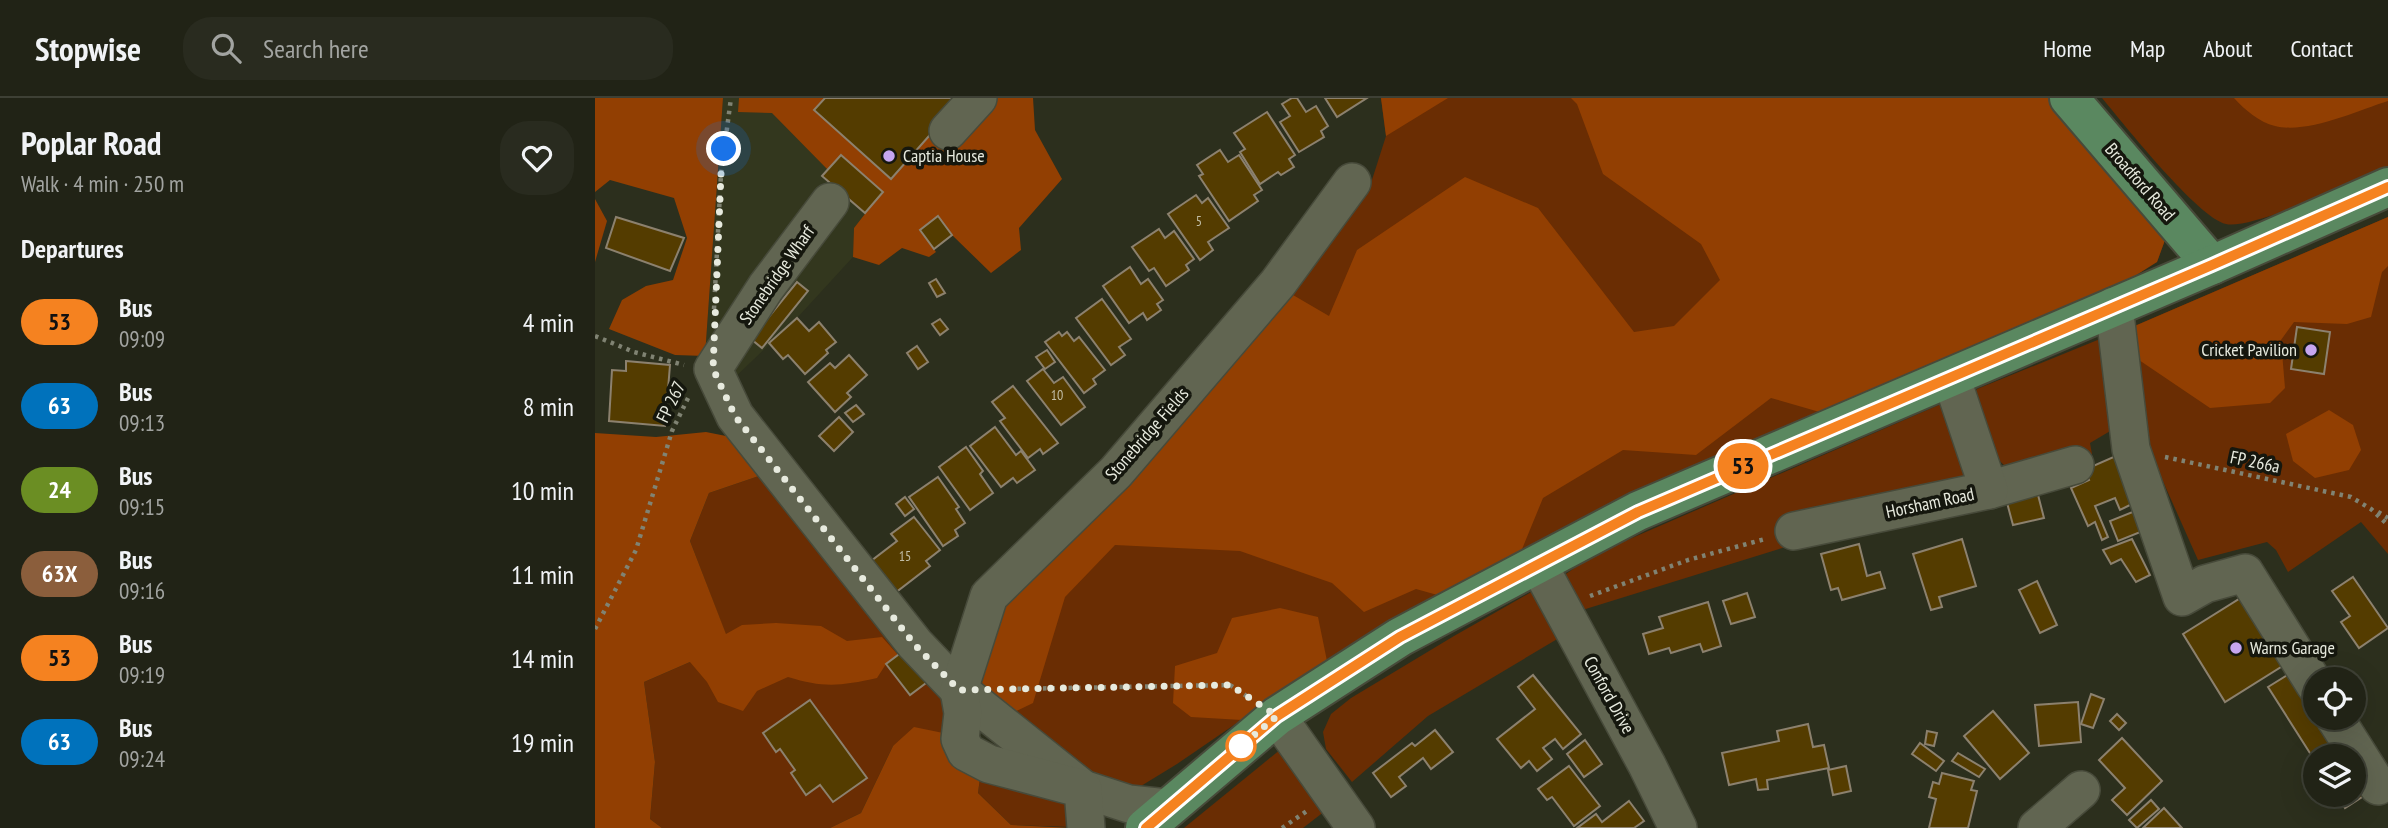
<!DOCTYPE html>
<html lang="en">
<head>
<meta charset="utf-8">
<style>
	body { margin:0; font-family:"PT Sans Narrow",sans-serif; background:#292b1f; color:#f1f3f6; height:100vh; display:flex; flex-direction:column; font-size:26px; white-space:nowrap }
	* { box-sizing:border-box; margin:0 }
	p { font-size:23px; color:#a2a4a1 }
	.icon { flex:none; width:38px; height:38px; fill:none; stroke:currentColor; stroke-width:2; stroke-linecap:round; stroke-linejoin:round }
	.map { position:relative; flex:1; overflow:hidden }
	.sheet { display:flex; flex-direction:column; background:#212316; width:595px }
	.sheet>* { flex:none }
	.badge { padding:0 14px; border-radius:23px; font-size:24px; line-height:46px }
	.buttons { position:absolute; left:1708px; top:569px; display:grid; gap:14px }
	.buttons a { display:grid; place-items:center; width:63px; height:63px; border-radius:50%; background:#212316; box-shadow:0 7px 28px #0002,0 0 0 2px #3e4035; font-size:35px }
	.you { position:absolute; width:35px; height:35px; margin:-18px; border:5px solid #fff; border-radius:50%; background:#1a73e8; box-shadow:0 0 0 10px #1a73e833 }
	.map>.badge { position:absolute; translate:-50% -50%; box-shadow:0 0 0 4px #fff }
	h2 { padding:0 21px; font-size:26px; line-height:63px }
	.round { display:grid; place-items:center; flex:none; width:74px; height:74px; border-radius:28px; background:#292b1f }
	.head { display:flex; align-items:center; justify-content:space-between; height:119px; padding:0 21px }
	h1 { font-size:33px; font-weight:600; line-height:52px }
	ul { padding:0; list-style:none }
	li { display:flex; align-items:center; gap:21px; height:84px; padding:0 21px }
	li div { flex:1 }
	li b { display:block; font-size:26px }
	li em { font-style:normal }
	li .badge { min-width:77px; font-weight:700; text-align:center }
	header { display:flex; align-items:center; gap:42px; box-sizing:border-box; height:98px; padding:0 35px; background:#212316; border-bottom:2px solid #3e4035 }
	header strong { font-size:33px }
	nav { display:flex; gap:38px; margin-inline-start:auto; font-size:24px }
	.search { width:490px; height:63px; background:#292b1f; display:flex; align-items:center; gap:18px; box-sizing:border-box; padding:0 24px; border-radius:28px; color:#a2a4a1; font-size:26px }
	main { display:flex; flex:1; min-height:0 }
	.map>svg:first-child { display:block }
	.built { fill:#33371e }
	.green { fill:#6a2d03 }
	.forest { fill:#923f02 }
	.building { fill:#543c00; stroke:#8c816e; stroke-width:2 }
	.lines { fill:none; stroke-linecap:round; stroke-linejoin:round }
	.minor-casing { stroke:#474a3a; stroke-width:40 }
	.major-casing { stroke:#474a3a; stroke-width:42 }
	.path { stroke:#808373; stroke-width:4.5; stroke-dasharray:3.5 5; stroke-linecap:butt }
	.minor { stroke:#616551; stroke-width:37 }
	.major { stroke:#5a8860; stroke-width:38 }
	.line-casing { stroke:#fff; stroke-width:16 }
	.line { stroke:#f58220; stroke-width:10 }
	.walk { stroke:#e7eade; stroke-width:7; stroke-dasharray:0 12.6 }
	.poi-dot { fill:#c6a6f0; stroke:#15170e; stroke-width:2.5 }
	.stop-dot { fill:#fff; stroke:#f58220; stroke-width:3.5 }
	.labels { text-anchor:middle; stroke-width:7; stroke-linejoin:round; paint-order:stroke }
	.number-label { font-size:14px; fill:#c2bea6 }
	.poi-label { font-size:18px; fill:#e7eade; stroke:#15170e; text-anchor:start }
	.street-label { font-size:18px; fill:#e7eade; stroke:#15170e }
</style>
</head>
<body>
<header>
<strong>Stopwise</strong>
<div class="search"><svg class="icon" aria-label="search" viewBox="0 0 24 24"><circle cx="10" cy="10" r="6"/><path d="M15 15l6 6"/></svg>Search here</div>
<nav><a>Home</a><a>Map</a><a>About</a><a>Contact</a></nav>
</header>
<main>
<section class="sheet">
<div class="head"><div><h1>Poplar Road</h1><p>Walk · 4 min · 250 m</p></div><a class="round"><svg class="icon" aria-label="heart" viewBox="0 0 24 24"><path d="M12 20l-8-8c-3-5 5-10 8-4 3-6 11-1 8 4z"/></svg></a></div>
<h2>Departures</h2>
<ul>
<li><span class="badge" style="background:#f58220;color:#111">53</span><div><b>Bus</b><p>09:09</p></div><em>4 min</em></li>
<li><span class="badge" style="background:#0072bc;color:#fff">63</span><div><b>Bus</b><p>09:13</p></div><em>8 min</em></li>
<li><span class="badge" style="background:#6b8e23;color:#fff">24</span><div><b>Bus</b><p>09:15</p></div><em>10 min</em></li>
<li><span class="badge" style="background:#8b5e3c;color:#fff">63X</span><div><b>Bus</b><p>09:16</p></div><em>11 min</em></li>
<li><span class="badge" style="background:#f58220;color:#111">53</span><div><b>Bus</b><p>09:19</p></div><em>14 min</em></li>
<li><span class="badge" style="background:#0072bc;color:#fff">63</span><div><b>Bus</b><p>09:24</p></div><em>19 min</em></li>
</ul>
</section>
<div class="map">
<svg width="1793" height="730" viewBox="0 0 1793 730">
	<rect width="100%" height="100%" fill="#2c2f1d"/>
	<polygon class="built" points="128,0 401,0 370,35 288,94 259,130 258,159 202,220 135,284 110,258"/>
	<g class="green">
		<polygon points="786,0 1459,0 1570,142 1562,164 753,549 582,666 546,688 513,688 379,587 531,380 698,197 776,85 791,38"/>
		<path d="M 1507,0 L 1793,0 L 1793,71 C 1763,83 1656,132 1631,126 C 1603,120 1528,25 1507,0 Z"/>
		<polygon points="1793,119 1793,456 1766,424 1693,474 1681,452 1672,444 1603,462 1554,352 1535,230"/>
		<polygon points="1505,241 1527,326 1495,345 1497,356 1432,377 1410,368 1394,353 1376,302 1382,291"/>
		<polygon points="1346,306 1373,383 1234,418 1199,414 1190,427 1197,447 981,514 962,482 1000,456"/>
		<polygon points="173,375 361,615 353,636 298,648 266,715 235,730 67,730 55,721 60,664 49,584 95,564 131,537 95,443 114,395"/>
		<polygon points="938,493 969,537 833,618 757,684 731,651 728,634 736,616 756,600 859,538"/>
		<polygon points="686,651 730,713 708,730 589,730"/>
		<polygon points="386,672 478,705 478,729 416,727 383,695"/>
	</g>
	<g class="forest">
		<polygon points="0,0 128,0 110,258 80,257 14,231 27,202 51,188 78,182 92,140 79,100 15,82 0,94"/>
		<polygon points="144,0 230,0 219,12 296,80 336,35 370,35 401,0 438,0 440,32 467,81 424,130 426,152 396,175 357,137 343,119 325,132 341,154 334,159 307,150 284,167 258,159 259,130 287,94 246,58 233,72 177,15 143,14"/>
		<polygon points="786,0 853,0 791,38"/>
		<polygon points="976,0 1459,0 1553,110 1570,142 1562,164 1521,190 1228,315 1176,300 1101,357 1028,352 948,400 925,456 846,498 821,491 769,514 737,485 645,453 520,447 470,499 438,605 415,616 379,587 402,509 531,380 698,197 734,218 762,152 870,79 943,110 1039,234 1079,228 1125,182 1106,146 1008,76 982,6"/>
		<path d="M 1639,0 L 1793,0 L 1793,3 C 1761,13 1713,36 1680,28 C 1664,24 1650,12 1639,0 Z"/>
		<polygon points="0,101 12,123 0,164"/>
		<polygon points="1793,119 1793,168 1787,174 1776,219 1752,226 1699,224 1686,242 1690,290 1675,305 1615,310 1541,260 1535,230"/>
		<polygon points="1734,312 1758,327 1766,352 1754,372 1720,380 1698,363 1691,336"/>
		<path d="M 111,334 L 146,341 L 173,375 L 114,395 L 95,443 L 131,536 L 147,527 L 181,525 L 226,528 L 252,543 L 287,539 L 303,557 L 291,566 L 282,580 C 246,588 228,590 193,579 L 162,593 L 148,613 L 123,604 L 112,584 L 95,564 L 49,584 L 60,664 L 55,721 L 67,730 L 0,730 L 0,335 L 61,339 Z"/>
		<polygon points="685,510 723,519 732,563 647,622 596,619 578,605 580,568 622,555 637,520"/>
		<polygon points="319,629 353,636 386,672 383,695 416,727 478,730 235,730 266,715 298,648"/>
	</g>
	<g class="building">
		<polygon points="230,0 360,0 364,4 296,81 219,12"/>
		<polygon points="697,0 702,0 711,14 721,8 733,28 726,33 729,39 704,54 685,24 695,18 687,6"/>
		<polygon points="730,0 772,0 742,19"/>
		<polygon points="672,14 700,57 694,61 699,69 686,77 683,74 665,86 645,54 650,51 639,35"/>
		<polygon points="625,52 633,64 644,57 667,92 659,97 663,103 634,123 604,78 608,76 602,67"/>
		<polygon points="246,57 288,94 270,115 227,78"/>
		<polygon points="601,97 607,105 613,100 634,130 613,144 618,152 605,162 573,116"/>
		<polygon points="343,118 357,137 339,151 325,132"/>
		<polygon points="21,119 89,140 75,173 11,150"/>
		<polygon points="564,131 570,140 579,133 599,161 591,167 594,172 571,188 559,170 554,173 537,149"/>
		<polygon points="535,169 546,186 553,181 568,202 562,206 566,212 552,222 548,215 534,225 508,188"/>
		<polygon points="341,181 350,195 342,199 334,185"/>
		<polygon points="202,184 213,193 167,250 156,241"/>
		<polygon points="507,201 536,241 524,249 530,257 516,267 481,220"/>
		<polygon points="202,220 214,233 224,224 241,244 231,252 233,255 210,276 193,257 188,261 174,245"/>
		<polygon points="345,221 353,231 345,237 337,226"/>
		<polygon points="1702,229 1735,234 1729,276 1696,271"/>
		<polygon points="464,234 467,238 472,234 479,243 484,239 510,272 498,281 501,286 489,295 450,244"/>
		<polygon points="322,248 333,264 323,271 312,255"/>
		<polygon points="452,252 460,264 450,271 441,259"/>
		<polygon points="254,257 272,277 252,295 256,299 240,314 213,284 235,265 240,270"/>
		<polygon points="31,263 75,267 70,328 14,323 17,272 31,273"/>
		<polygon points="448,271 459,285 468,279 490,309 466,327 432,283"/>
		<polygon points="418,288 463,345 448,356 445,351 433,360 405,323 410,320 397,304"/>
		<polygon points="261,307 269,316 258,324 250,315"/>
		<polygon points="244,319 258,334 239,353 224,338"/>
		<polygon points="400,329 421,357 426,353 440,372 422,385 418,380 406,389 375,348"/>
		<polygon points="371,349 388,373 385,376 398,395 375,412 344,369"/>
		<polygon points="1523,357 1543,403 1525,412 1520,400 1500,408 1513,439 1507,442 1500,424 1493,428 1476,390 1494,382 1489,372"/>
		<polygon points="343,379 364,409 361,411 370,425 360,432 363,438 348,448 314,399"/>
		<polygon points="1442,393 1449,420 1418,427 1411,401"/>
		<polygon points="310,399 319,411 310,418 301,406"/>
		<polygon points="1540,413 1548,433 1523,443 1515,423"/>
		<polygon points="319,419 345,452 331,463 335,468 300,495 276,463 302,443 296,436"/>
		<polygon points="1367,441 1381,488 1344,499 1347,509 1336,512 1318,456"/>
		<polygon points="1537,441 1555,477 1541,484 1526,461 1516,466 1508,452"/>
		<polygon points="1264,446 1272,478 1285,474 1290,490 1247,502 1243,490 1236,492 1226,456"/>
		<polygon points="1758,479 1793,530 1764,550 1746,524 1755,518 1737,493"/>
		<polygon points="1442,483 1462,527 1445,535 1424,492"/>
		<polygon points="1152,495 1160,519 1136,526 1128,503"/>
		<polygon points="1652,496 1694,564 1630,604 1588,536"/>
		<polygon points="1113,504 1126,548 1108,554 1105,546 1076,555 1074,550 1054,556 1048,536 1068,530 1064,519"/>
		<polygon points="311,551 335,582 315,597 291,566"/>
		<polygon points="1702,571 1720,601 1720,620 1732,620 1756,658 1720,658 1720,663 1673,589"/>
		<polygon points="938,577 986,636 968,651 960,641 948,650 957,661 942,673 934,663 926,670 902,641 940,611 923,589"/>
		<polygon points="1496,596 1509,601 1498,630 1486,626"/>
		<polygon points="215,602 272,680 238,704 225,687 211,697 196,675 200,672 185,651 181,654 168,635"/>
		<polygon points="1483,604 1486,644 1444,648 1440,607"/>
		<polygon points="1398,613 1434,655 1405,681 1369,638"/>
		<polygon points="1522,616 1531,625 1524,632 1515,623"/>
		<polygon points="1213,626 1218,649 1229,647 1234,670 1172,682 1173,691 1163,692 1161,681 1134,687 1127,655 1184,643 1182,633"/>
		<polygon points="840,632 858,654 836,671 828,660 804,679 811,688 796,699 778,675 817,645 820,648"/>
		<polygon points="1332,633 1342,635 1339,648 1330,646"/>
		<polygon points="1527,640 1567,683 1532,717 1517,702 1530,690 1504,662"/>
		<polygon points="990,642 1007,666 989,679 972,656"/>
		<polygon points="1325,645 1349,663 1341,673 1317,656"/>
		<polygon points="1363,655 1390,671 1384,679 1357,663"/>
		<polygon points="1759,662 1778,692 1750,710 1741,696 1759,696"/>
		<polygon points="974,668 1005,708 979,728 957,699 952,702 943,691"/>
		<polygon points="1251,668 1256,693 1238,697 1233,672"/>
		<polygon points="1347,675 1379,683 1376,692 1382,693 1373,730 1334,730 1341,701 1334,699 1338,684 1344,686"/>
		<polygon points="1556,702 1564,711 1542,730 1534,722"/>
		<polygon points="1034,703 1049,723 1039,730 982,730 1001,716 1007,724"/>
		<polygon points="1569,710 1587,730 1548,730"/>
	</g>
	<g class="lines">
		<g class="minor-casing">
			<g id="minor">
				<polyline points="353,33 383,0"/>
				<polyline points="235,104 171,189 118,271 140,318 320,546 364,592 488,691 534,706 572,710"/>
				<polyline points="1519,208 1536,351 1587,499 1610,486 1650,475 1720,587"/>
				<polyline points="1394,392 1480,367"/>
				<polyline points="1199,433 1394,392 1356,279"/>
				<polyline points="943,466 1052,667 1083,730"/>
				<polyline points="682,618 761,730"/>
				<polyline points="1740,620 1783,688"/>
				<polyline points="491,730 488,691 394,666 371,654 365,641 368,615 364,592 394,498 521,374 683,185 757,84"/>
				<polyline points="1442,730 1486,692"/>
			</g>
		</g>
		<g class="major-casing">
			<g id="major">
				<polyline points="1474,0 1617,167"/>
				<polyline points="550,730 682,618 805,539 1043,413 1617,167 1793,89"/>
			</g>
		</g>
		<g class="path">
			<polyline points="119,211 126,76 136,0"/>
			<polyline points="0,238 39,254 89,267"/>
			<polyline points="1570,359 1756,399 1776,411 1793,427"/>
			<polyline points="1783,414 1793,420"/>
			<polyline points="995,498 1093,462 1170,441"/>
			<polyline points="0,531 41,452 77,333 95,296"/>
			<polyline points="414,591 635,587 656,601"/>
			<polyline points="687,730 712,713"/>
		</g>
		<use href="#minor" class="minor"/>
		<use href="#major" class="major"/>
	</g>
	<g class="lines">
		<g class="line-casing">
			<polyline id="line" points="551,730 682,618 805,539 1043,414 1617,167 1793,89"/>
		</g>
		<use href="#line" class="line"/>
		<polyline class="walk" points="129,51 126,76 118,271 140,318 320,547 364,592 635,587 682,618 646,648"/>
	</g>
	<g class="poi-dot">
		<circle cx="294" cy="58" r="7"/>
		<circle cx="1716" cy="252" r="7"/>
		<circle cx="1641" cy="550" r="7"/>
	</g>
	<circle class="stop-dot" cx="646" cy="648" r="14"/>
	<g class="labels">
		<g class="number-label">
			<text x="604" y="128">5</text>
			<text x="462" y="302">10</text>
			<text x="310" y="463">15</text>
		</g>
		<g class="poi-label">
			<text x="308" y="64">Captia House</text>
			<text x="1702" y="258" text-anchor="end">Cricket Pavilion</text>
			<text x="1655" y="556">Warns Garage</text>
		</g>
		<g class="street-label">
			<text transform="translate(1545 84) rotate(49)" y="6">Broadford Road</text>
			<text transform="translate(182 177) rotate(-55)" y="6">Stonebridge Wharf</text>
			<text transform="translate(76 304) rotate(-64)" y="6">FP 267</text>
			<text transform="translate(552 336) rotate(-49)" y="6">Stonebridge Fields</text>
			<text transform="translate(1660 364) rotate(12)" y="6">FP 266a</text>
			<text transform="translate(1335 405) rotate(-12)" y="6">Horsham Road</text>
			<text transform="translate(1014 597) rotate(61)" y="6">Conford Drive</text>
		</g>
	</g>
</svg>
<div class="buttons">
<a><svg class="icon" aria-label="locate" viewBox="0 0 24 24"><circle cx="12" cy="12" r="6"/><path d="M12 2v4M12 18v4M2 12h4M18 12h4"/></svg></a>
<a><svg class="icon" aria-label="layers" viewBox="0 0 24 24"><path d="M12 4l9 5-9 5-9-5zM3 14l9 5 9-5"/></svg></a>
</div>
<div class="you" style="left:129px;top:51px"></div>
<b class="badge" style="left:1148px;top:368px;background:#f58220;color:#111">53</b>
</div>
</main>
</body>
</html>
